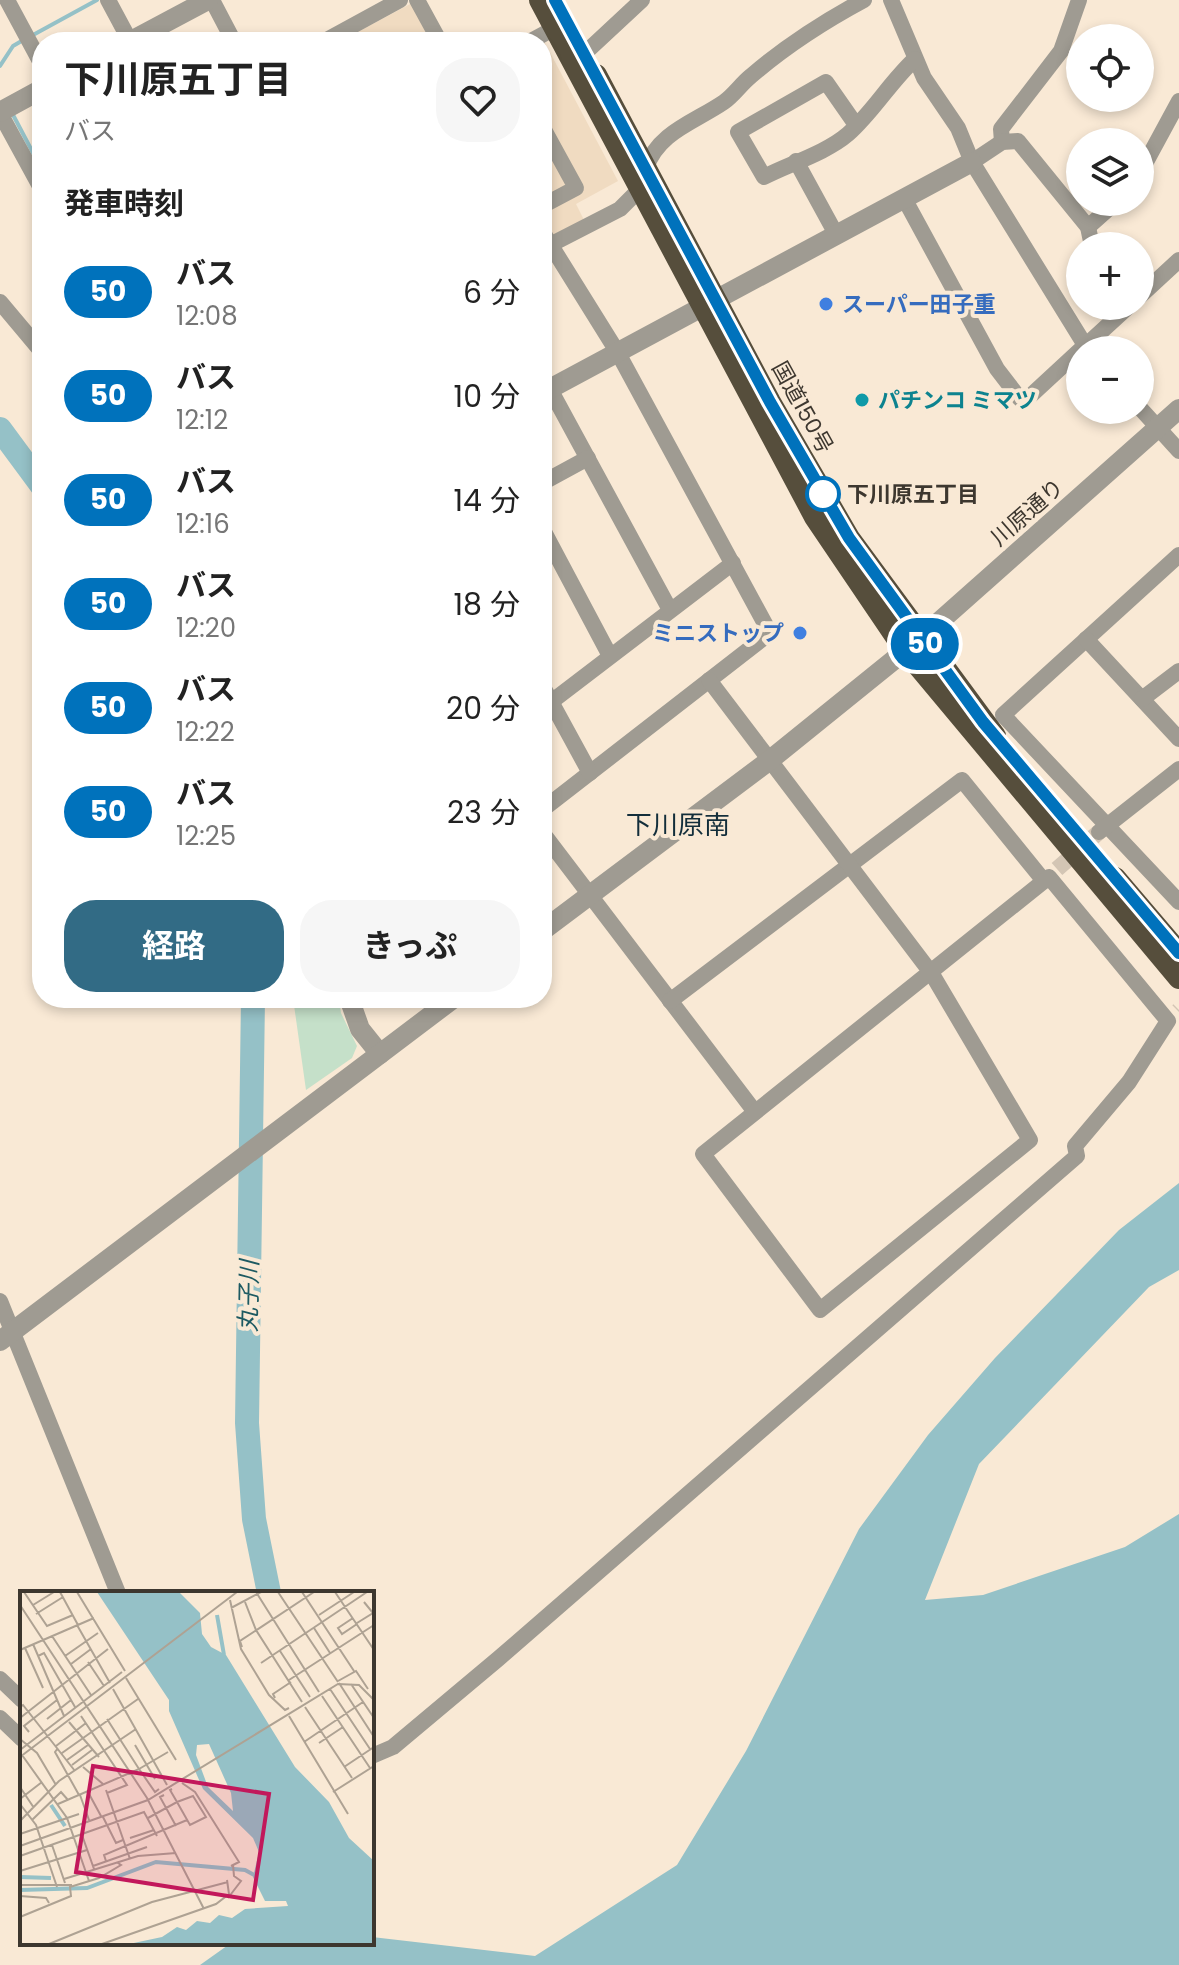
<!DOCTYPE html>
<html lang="ja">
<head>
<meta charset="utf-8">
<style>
	body { margin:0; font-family:Poppins,"Noto Sans JP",sans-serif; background:#f6f6f6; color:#222; height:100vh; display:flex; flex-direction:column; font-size:30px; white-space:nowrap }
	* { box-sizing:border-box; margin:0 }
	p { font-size:26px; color:#767676 }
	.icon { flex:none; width:44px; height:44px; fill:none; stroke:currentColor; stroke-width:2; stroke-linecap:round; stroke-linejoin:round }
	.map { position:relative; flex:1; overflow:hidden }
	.side { position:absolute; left:32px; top:32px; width:520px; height:976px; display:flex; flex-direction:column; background:#fff; border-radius:32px; box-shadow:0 4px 12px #0003 }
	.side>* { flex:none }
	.badge { padding:0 16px; border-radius:26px; font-size:28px; line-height:52px }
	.tools { position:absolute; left:1066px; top:24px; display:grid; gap:16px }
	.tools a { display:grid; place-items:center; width:88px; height:88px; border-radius:50%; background:#fff; box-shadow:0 4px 12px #0003; font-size:40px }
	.map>.badge { position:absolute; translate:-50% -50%; box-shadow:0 0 0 4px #fff }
	h2 { padding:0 32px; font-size:30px; line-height:72px }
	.round { display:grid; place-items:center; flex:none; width:84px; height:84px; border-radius:32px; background:#f6f6f6 }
	.head { display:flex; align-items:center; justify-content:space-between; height:136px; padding:0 32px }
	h1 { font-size:38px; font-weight:700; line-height:60px }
	.cta { display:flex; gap:16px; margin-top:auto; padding:16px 32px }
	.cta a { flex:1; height:92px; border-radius:32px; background:#326b85; color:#fff; font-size:32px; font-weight:700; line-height:92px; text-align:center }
	.cta a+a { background:#f6f6f6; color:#222 }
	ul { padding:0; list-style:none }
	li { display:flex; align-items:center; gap:24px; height:104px; padding:0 32px }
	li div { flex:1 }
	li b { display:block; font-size:30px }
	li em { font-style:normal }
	li .badge { min-width:88px; font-weight:700; text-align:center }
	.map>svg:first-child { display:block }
	.built { fill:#f0dbc1 }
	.green { fill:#c5e0c9 }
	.water { fill:#95c1c7 }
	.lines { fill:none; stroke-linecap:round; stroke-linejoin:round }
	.stream { stroke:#95c1c7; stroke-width:4 }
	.river { stroke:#95c1c7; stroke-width:24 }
	.minor-tunnel { stroke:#d3c5b4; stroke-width:16; stroke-dasharray:16 8; stroke-linecap:butt }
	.minor { stroke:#9f9b92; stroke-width:16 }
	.tertiary { stroke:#9f9b92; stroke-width:20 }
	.trunk { stroke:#564e3c; stroke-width:22 }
	.line-casing { stroke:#fff; stroke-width:18 }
	.line { stroke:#0072bc; stroke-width:12 }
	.shop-dot { fill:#3f7fe0; stroke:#f9e9d5; stroke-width:3 }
	.culture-dot { fill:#0f9aa8; stroke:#f9e9d5; stroke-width:3 }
	.stop-dot { fill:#fff; stroke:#0072bc; stroke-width:4 }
	.labels { text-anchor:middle; stroke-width:8; stroke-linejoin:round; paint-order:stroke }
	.shop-label { font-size:22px; font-weight:bold; fill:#366cbe; stroke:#f9e9d5; text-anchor:start }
	.culture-label { font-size:22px; font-weight:bold; fill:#0d838f; stroke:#f9e9d5; text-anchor:start }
	.street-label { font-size:22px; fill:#3d372f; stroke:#f9e9d5 }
	.stop-label { font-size:22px; font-weight:bold; fill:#3d372f; stroke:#f9e9d5; text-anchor:start }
	.water-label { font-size:24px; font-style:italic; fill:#1d5a62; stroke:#f9e9d5 }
	.quarter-label { font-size:26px; fill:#132e3b; stroke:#f9e9d5 }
	.inset-river { fill:none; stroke:#95c1c7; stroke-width:4 }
	.inset-road { fill:none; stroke:#aea293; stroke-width:2 }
	.view { fill:#c2185b; fill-opacity:0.15; stroke:#c2185b; stroke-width:4 }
	.inset-edge { fill:none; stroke:#3d372f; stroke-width:4 }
</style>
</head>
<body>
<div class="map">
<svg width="1179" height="1965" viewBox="0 0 1179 1965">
	<rect width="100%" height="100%" fill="#f9e9d5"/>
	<g class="built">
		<polygon points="412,3 433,42 339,42"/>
		<polygon points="544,41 618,181 576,204 584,220 551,238 542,222"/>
	</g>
	<polygon class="green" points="293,998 339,998 341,1013 357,1046 352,1058 306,1090"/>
	<polygon class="water" points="1179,1183 1179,1270 1149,1287 979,1464 925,1600 983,1595 1125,1547 1179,1514 1179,1965 200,1965 231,1943 372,1943 372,1937 535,1956 677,1865 746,1751 859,1529 928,1435 995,1358 1119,1230"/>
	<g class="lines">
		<g class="stream">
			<polyline points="33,35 97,0"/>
			<polyline points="0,66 13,46 25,39"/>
			<polyline points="11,111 42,170"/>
		</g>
		<g class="river">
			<polyline points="0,429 42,486"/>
			<polyline points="253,998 247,1423 254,1519 269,1593"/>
		</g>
		<g class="minor-tunnel">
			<polyline points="1057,869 1099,832"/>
			<polyline points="1178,1011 1179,1010"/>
		</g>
		<g class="minor">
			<polyline points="7,0 42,65"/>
			<polyline points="108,0 130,41"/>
			<polyline points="212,0 234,42"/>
			<polyline points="417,0 440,42"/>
			<polyline points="891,0 924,78 958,128 972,162 1088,350"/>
			<polyline points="323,42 400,0"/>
			<polyline points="529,42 555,28"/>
			<polyline points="585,53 642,0"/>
			<polyline points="0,113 42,190"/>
			<path d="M 856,125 L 826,82 L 738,132 L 764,177 C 789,164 826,153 848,134 C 873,112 890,82 915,59"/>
			<polyline points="542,126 576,188 542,206"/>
			<polyline points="1002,142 1001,129 1061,51 1079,0"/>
			<polyline points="796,161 837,236"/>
			<polyline points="972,162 1002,142 1018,141 1088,227 1092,246"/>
			<path d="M 646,168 C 658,132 695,122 724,102 C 734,95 741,84 751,76 C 786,46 823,22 864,0"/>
			<polyline points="1140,173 1179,101"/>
			<polyline points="905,200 997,369 1020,399 1027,399 1080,350"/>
			<polyline points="1088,227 1116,202"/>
			<polyline points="542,231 618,353 770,633 542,810"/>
			<polyline points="542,249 620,209 639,190"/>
			<polyline points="1140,296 1179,260"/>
			<polyline points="0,302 42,352"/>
			<polyline points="1081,350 1129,306"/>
			<polyline points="550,389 670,610"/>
			<polyline points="1140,408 1179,451"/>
			<polyline points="542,483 588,458"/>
			<polyline points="542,528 610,656"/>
			<polyline points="1179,555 1003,715 1179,902"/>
			<polyline points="1086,639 1179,739"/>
			<polyline points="542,685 590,773"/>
			<polyline points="1142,699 1179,671"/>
			<polyline points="551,702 733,563"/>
			<polyline points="542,832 755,1112"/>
			<polyline points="1099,832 1179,769"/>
			<polyline points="670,1001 962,780 1044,881"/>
			<polyline points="0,1301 118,1593"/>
			<polyline points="0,1679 22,1700"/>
			<polyline points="0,1718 22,1739"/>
			<polyline points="372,1756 393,1747 498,1659 1077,1156 1075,1146 1129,1082 1168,1021 1049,877 703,1154 820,1310 1030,1140 932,974 709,680"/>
		</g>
		<g class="tertiary">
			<polyline points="129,42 208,0"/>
			<polyline points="0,112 42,89"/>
			<polyline points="542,393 972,162"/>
			<polyline points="542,931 770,760 921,638 1179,409"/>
			<polyline points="349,998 360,1029 380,1054"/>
			<polyline points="0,1341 454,998"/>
		</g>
		<g class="trunk">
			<polyline points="540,0 815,517 905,650 1179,978"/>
			<polyline points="596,75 770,402 849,538 995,736"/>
			<polyline points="1115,878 1179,953"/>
		</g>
	</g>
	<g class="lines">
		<g class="line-casing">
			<polyline id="line" points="555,0 770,402 849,538 983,722 1179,953"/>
		</g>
		<use href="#line" class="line"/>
	</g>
	<g class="shop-dot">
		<circle cx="826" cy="304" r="8"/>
		<circle cx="800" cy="633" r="8"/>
	</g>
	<circle class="culture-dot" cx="862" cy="400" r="8"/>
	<circle class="stop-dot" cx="823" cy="494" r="16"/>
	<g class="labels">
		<g class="shop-label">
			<text x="842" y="312">スーパー田子重</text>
			<text x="784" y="641" text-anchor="end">ミニストップ</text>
		</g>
		<g class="culture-label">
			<text x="878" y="408">パチンコ ミマツ</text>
		</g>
		<g class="street-label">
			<text transform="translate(803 407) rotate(61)" y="8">国道150号</text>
			<text transform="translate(1027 512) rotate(-41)" y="8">川原通り</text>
		</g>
		<g class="stop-label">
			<text x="847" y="502">下川原五丁目</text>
		</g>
		<g class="water-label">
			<text transform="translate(249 1296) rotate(-89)" y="8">丸子川</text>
		</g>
		<g class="quarter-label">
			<text x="678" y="834">下川原南</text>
		</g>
	</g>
	<g transform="translate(20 1591)">
		<rect width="354" height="354" fill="#f9e9d5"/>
		<path d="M 77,1 L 159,1 L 180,22 L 182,43 L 191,56 L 206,64 L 275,176 L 309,211 L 329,247 L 354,270 L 354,353 L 109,353 L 142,346 L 157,336 L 166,339 L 177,330 L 190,332 L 199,324 L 212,327 L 225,318 L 268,315 L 266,310 L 245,310 L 233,286 L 239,261 L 233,247 L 183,198 L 149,120 L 149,109 ZM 189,153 L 211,202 L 213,220 L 188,196 L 176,164 L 177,154 Z" fill="#95c1c7" fill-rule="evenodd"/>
		<path class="inset-river" d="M 197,24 L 204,64M 31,214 L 45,235M 0,286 L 31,287M 0,299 L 67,297 L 136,271 L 225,279 L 238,286"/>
		<path class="inset-road" d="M 4,1 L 27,35 L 53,24M 40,1 L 58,34M 57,1 L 105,80M 236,1 L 299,101M 258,1 L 318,91M 282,1 L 334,80M 315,1 L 354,59M 210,9 L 221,58 L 249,104 L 265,119 L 269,117M 225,11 L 236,39 L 282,111M 0,14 L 127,207 L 184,318M 13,14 L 34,1M 211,17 L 241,1M 16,23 L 43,6M 299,24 L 334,1M 333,27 L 318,37 L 322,43 L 337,33M 337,32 L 353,22 L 344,11M 57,34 L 90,92M 294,37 L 310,62M 32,45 L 71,104M 13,53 L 44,125M 222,56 L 220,50 L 294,1M 5,57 L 23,97M 0,59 L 74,27M 260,60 L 290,106M 18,65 L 24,62 L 55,116M 45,65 L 78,42M 68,71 L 84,95M 241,72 L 347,1M 51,73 L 71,58M 106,87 L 156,169M 269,89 L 354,34M 318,90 L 336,80 L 348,98M 319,92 L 354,146M 331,93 L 354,127M 93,98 L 147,194M 310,98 L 350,158M 302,105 L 350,177M 255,107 L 253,103 L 271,91M 0,116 L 3,114 L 55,180M 285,116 L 332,187M 61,125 L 107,194 L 87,202M 269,125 L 328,223M 0,127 L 88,58M 27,128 L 51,109M 87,128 L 119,178 L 148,161M 49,131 L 79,166M 9,141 L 4,135 L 37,109M 0,148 L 17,162 L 36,194M 284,151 L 343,111M 299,152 L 323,136M 115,154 L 135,188M 36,155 L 66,132M 38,157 L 35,161 L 59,204M 0,159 L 102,81M 42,162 L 118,108M 2,164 L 47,227 L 69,290M 0,166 L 217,1M 47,169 L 68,154M 52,174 L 72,159M 63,176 L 83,193M 324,176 L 354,156M 162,192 L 175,201 L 219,271 L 211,275M 0,196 L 14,217M 86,199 L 110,268M 68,201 L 81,225M 313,201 L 354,175M 60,204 L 69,229M 144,204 L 140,206 L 156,235M 0,208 L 22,191M 0,213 L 16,234 L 37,296M 38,213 L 119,178 L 135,201 L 139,198M 83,226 L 96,252 L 103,249M 128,227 L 157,211 L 173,205 L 186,226 L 170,234 L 157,211 L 150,199 L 152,198M 12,229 L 41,201 L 48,209M 0,230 L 39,190 L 116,138M 0,243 L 59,223M 62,244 L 74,278M 110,247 L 134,239M 32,254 L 45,292M 0,255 L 128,209 L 318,93 L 339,94 L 354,109M 0,265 L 124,221 L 137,245M 86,270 L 84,264 L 167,229M 73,275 L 127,256M 0,280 L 67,259M 44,288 L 118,265 L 156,262M 0,294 L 52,294M 0,305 L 26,307 L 29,312M 208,307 L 221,290 L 214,285 L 213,274M 0,326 L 51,305 L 50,296 L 79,287 L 101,274 L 98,272M 29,353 L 132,311 L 208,291M 82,353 L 196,313 L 209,303 L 207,289"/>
		<path class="view" d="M 73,175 L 249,203 L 233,309 L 56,281 Z"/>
		<rect width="354" height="354" class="inset-edge"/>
	</g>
</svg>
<div class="tools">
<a><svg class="icon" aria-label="locate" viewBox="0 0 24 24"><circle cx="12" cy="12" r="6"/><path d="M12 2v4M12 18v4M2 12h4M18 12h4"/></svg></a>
<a><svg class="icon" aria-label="layers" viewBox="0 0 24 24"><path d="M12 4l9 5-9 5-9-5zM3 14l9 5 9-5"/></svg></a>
<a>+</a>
<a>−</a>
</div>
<b class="badge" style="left:925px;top:644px;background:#0072bc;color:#fff">50</b>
<section class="side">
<div class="head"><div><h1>下川原五丁目</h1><p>バス</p></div><a class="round"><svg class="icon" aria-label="heart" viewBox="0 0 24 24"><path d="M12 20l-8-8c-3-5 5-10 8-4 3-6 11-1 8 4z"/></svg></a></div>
<h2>発車時刻</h2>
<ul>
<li><span class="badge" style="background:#0072bc;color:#fff">50</span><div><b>バス</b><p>12:08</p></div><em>6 分</em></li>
<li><span class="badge" style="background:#0072bc;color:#fff">50</span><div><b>バス</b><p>12:12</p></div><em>10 分</em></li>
<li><span class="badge" style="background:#0072bc;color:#fff">50</span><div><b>バス</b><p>12:16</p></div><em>14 分</em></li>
<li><span class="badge" style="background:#0072bc;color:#fff">50</span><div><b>バス</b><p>12:20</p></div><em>18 分</em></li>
<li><span class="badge" style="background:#0072bc;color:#fff">50</span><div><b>バス</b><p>12:22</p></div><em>20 分</em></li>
<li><span class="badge" style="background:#0072bc;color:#fff">50</span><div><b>バス</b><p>12:25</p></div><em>23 分</em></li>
</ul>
<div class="cta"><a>経路</a><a>きっぷ</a></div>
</section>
</div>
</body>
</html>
